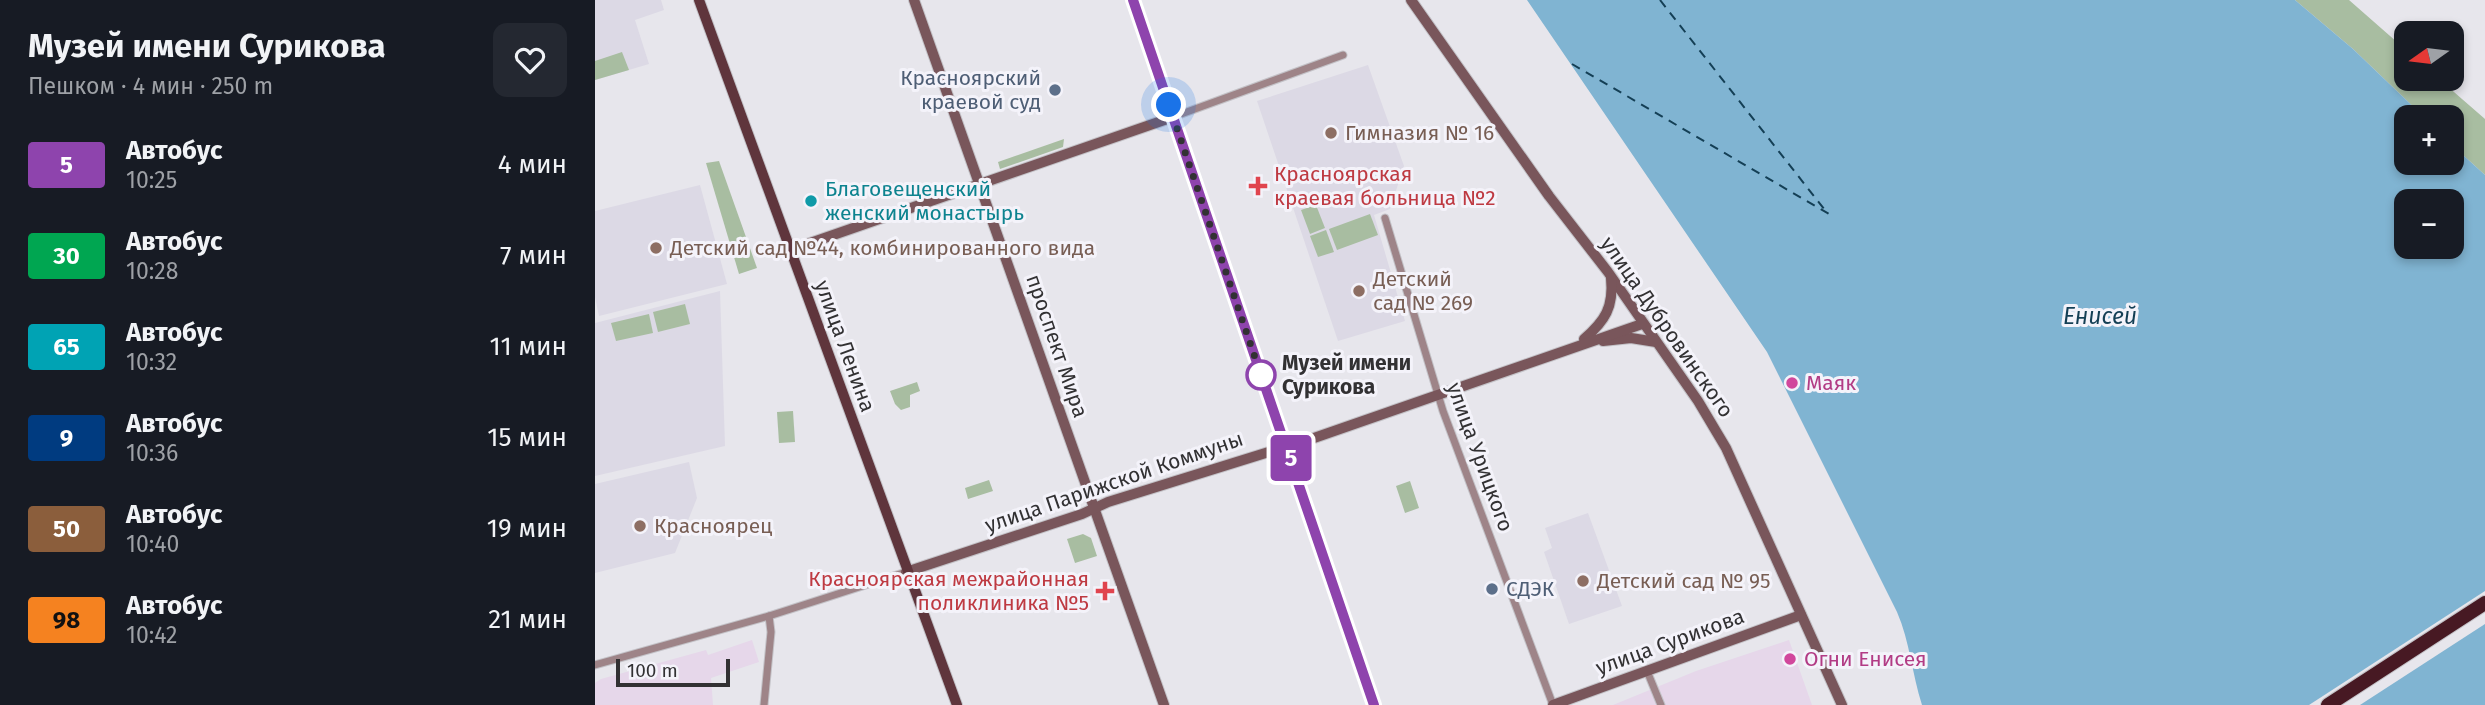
<!DOCTYPE html>
<html lang="ru">
<head>
<meta charset="utf-8">
<style>
	body { margin:0; font-family:"Fira Sans",sans-serif; background:#242831; color:#f1f3f6; height:100vh; display:flex; flex-direction:column; font-size:26px; white-space:nowrap }
	* { box-sizing:border-box; margin:0 }
	p { font-size:23px; color:#9ea1a6 }
	.icon { flex:none; width:38px; height:38px; fill:none; stroke:currentColor; stroke-width:2; stroke-linecap:round; stroke-linejoin:round }
	.map { position:relative; flex:1; overflow:hidden }
	.side { display:flex; flex-direction:column; background:#171b24; width:595px }
	.side>* { flex:none }
	.badge { padding:0 14px; border-radius:5px; font-size:24px; line-height:46px }
	.needle { width:46px; rotate:256deg }
	.fabs { position:absolute; left:1799px; top:21px; display:grid; gap:14px }
	.fabs a { display:grid; place-items:center; width:70px; height:70px; border-radius:14px; background:#171b24; box-shadow:0 4px 10px #0003; font-size:35px }
	.scale { position:absolute; left:21px; bottom:18px; width:114px; box-sizing:border-box; padding-left:7px; border:4px solid #323133; border-top:0; font-size:19px; line-height:24px; white-space:nowrap; color:#323133; -webkit-text-stroke:5px #f4f3fa; paint-order:stroke }
	.you { position:absolute; width:35px; height:35px; margin:-18px; border:5px solid #fff; border-radius:50%; background:#1a73e8; box-shadow:0 0 0 10px #1a73e833 }
	.map>.badge { position:absolute; translate:-50% -50%; box-shadow:0 0 0 4px #fff }
	.round { display:grid; place-items:center; flex:none; width:74px; height:74px; border-radius:14px; background:#242831 }
	.headline { display:flex; align-items:center; justify-content:space-between; height:119px; padding:0 28px }
	h1 { font-size:33px; font-weight:700; line-height:52px }
	ul { padding:0; list-style:none }
	li { display:flex; align-items:center; gap:21px; height:91px; padding:0 28px }
	li div { flex:1 }
	li b { display:block; font-size:26px }
	li em { font-style:normal }
	li .badge { min-width:77px; font-weight:700; text-align:center }
	main { display:flex; flex:1; min-height:0 }
	.map>svg:first-child { display:block }
	.commercial { fill:#e6d7ea }
	.built { fill:#dcd9e5 }
	.green { fill:#a8bda1 }
	.water { fill:#80b4d2; fill-rule:evenodd }
	.pier { fill:#e7e6ec }
	.lines { fill:none; stroke-linecap:round; stroke-linejoin:round }
	.ferry { stroke:#143f55; stroke-width:2; stroke-dasharray:9 7; stroke-linecap:butt }
	.street-casing { stroke:#c3c2c7; stroke-width:9 }
	.secondary-casing { stroke:#c3c2c7; stroke-width:12 }
	.primary-casing { stroke:#c3c2c7; stroke-width:12 }
	.highway-casing { stroke:#c3c2c7; stroke-width:16 }
	.street { stroke:#9e8488; stroke-width:7 }
	.secondary { stroke:#79565b; stroke-width:10 }
	.primary { stroke:#5f353c; stroke-width:10 }
	.highway { stroke:#471923; stroke-width:14 }
	.line-casing { stroke:#fff; stroke-width:16 }
	.line { stroke:#8e44ad; stroke-width:10 }
	.walk { stroke:#323133; stroke-width:7; stroke-dasharray:0 12.6 }
	.service-dot { fill:#5c6f8a; stroke:#f4f3fa; stroke-width:2.5 }
	.education-dot { fill:#8d6e63; stroke:#f4f3fa; stroke-width:2.5 }
	.health-dot { fill:#e0444e; stroke:#f4f3fa; stroke-width:2.5 }
	.culture-dot { fill:#0f9aa8; stroke:#f4f3fa; stroke-width:2.5 }
	.stop-dot { fill:#fff; stroke:#8e44ad; stroke-width:3.5 }
	.hotel-dot { fill:#d1479c; stroke:#f4f3fa; stroke-width:2.5 }
	.labels { text-anchor:middle; stroke-width:6; stroke-linejoin:round; paint-order:stroke }
	.service-label { font-size:21px; fill:#4e5e75; stroke:#f4f3fa; text-anchor:end }
	.education-label { font-size:21px; fill:#785e54; stroke:#f4f3fa; text-anchor:start }
	.health-label { font-size:21px; fill:#be3a42; stroke:#f4f3fa; text-anchor:start }
	.culture-label { font-size:21px; fill:#0d838f; stroke:#f4f3fa; text-anchor:start }
	.street-label { font-size:21px; fill:#323133; stroke:#f4f3fa }
	.stop-label { font-size:21px; font-weight:bold; fill:#323133; stroke:#f4f3fa; text-anchor:start }
	.hotel-label { font-size:21px; fill:#b23c85; stroke:#f4f3fa; text-anchor:start }
	.water-label { font-size:23px; font-style:italic; fill:#143f55; stroke:#f4f3fa }
</style>
</head>
<body>
<main>
<section class="side">
<div class="headline"><div><h1>Музей имени Сурикова</h1><p>Пешком · 4 мин · 250 m</p></div><a class="round"><svg class="icon" aria-label="heart" viewBox="0 0 24 24"><path d="M12 20l-8-8c-3-5 5-10 8-4 3-6 11-1 8 4z"/></svg></a></div>
<ul>
<li><span class="badge" style="background:#8e44ad;color:#fff">5</span><div><b>Автобус</b><p>10:25</p></div><em>4 мин</em></li>
<li><span class="badge" style="background:#00a651;color:#fff">30</span><div><b>Автобус</b><p>10:28</p></div><em>7 мин</em></li>
<li><span class="badge" style="background:#00a3b4;color:#fff">65</span><div><b>Автобус</b><p>10:32</p></div><em>11 мин</em></li>
<li><span class="badge" style="background:#003b80;color:#fff">9</span><div><b>Автобус</b><p>10:36</p></div><em>15 мин</em></li>
<li><span class="badge" style="background:#8b5e3c;color:#fff">50</span><div><b>Автобус</b><p>10:40</p></div><em>19 мин</em></li>
<li><span class="badge" style="background:#f58220;color:#111">98</span><div><b>Автобус</b><p>10:42</p></div><em>21 мин</em></li>
</ul>
</section>
<div class="map">
<svg width="1890" height="705" viewBox="0 0 1890 705">
	<rect width="100%" height="100%" fill="#e7e6ec"/>
	<g class="commercial">
		<polygon points="157,640 164,662 116,678 118,705 0,705 0,683 6,679 111,650 113,655"/>
		<polygon points="1194,640 1217,705 1018,705 1101,671"/>
	</g>
	<g class="built">
		<polygon points="0,0 66,0 69,10 40,20 54,64 0,80"/>
		<polygon points="773,65 809,166 795,209 779,215 810,321 743,341 662,101"/>
		<polygon points="105,185 132,284 4,316 0,297 0,211"/>
		<polygon points="125,291 130,446 0,476 0,323"/>
		<polygon points="94,462 102,498 80,553 0,573 0,484"/>
		<polygon points="993,513 1027,606 974,624 949,552 957,548 950,528"/>
	</g>
	<g class="green">
		<polygon points="1700,0 1754,0 1811,50 1811,79 1844,79 1890,119 1890,175 1857,145 1857,117 1829,117 1758,49"/>
		<polygon points="27,52 34,70 0,80 0,61"/>
		<polygon points="469,139 468,147 405,169 403,162"/>
		<polygon points="124,161 162,268 144,274 111,163"/>
		<polygon points="721,205 730,228 715,234 706,210"/>
		<polygon points="775,214 783,235 742,250 734,229"/>
		<polygon points="731,230 739,252 723,257 715,236"/>
		<polygon points="90,304 95,324 63,332 58,312"/>
		<polygon points="54,314 58,333 21,341 16,323"/>
		<polygon points="322,382 325,391 315,395 315,407 306,410 300,404 295,391"/>
		<polygon points="198,411 200,442 184,443 182,412"/>
		<polygon points="394,480 398,491 373,499 370,488"/>
		<polygon points="815,481 824,508 810,513 801,486"/>
		<polygon points="488,534 496,538 502,556 480,563 472,539"/>
	</g>
	<path class="water" d="M 932,0 L 1700,0 L 1758,49 L 1829,117 L 1811,117 L 1811,163 L 1857,163 L 1857,145 L 1890,175 L 1890,705 L 1327,705 C 1317,674 1315,642 1302,612 L 1172,352 ZM 1811,201 L 1857,201 L 1857,247 L 1811,247 Z"/>
	<polygon class="pier" points="1890,591 1890,624 1765,705 1714,705"/>
	<g class="lines">
		<g class="ferry">
			<polyline points="1065,0 1233,214"/>
			<polyline points="977,64 1234,214"/>
		</g>
		<g class="street-casing">
			<g id="street">
				<polyline points="578,117 748,55"/>
				<polyline points="790,218 848,411 958,705"/>
				<polyline points="0,665 174,616 311,572"/>
				<polyline points="1052,671 1066,705"/>
				<polyline points="169,705 176,632 174,616"/>
			</g>
		</g>
		<g class="secondary-casing">
			<g id="secondary">
				<polyline points="319,0 569,705"/>
				<polyline points="816,0 954,196 1013,272 1103,401 1131,448 1247,705"/>
				<polyline points="195,250 578,117"/>
				<path d="M 989,339 C 1010,321 1019,307 1016,278"/>
				<polyline points="1008,341 1036,338 1061,342"/>
				<polyline points="311,572 487,514 513,502 719,438 1047,324"/>
				<polyline points="958,705 1206,615"/>
			</g>
		</g>
		<g class="primary-casing">
			<g id="primary">
				<polyline points="104,0 362,705"/>
				<polyline points="538,0 779,705"/>
			</g>
		</g>
		<g class="highway-casing">
			<polyline id="highway" points="1733,705 1890,603"/>
		</g>
		<use href="#street" class="street"/>
		<use href="#secondary" class="secondary"/>
		<use href="#primary" class="primary"/>
		<use href="#highway" class="highway"/>
	</g>
	<g class="lines">
		<g class="line-casing">
			<polyline id="line" points="538,0 779,705"/>
		</g>
		<use href="#line" class="line"/>
		<polyline class="walk" points="574,105 666,375"/>
	</g>
	<g class="service-dot">
		<circle cx="460" cy="90" r="7"/>
		<circle cx="897" cy="589" r="7"/>
	</g>
	<g class="education-dot">
		<circle cx="736" cy="133" r="7"/>
		<circle cx="61" cy="248" r="7"/>
		<circle cx="764" cy="291" r="7"/>
		<circle cx="45" cy="526" r="7"/>
		<circle cx="988" cy="581" r="7"/>
	</g>
	<g class="health-dot">
		<path d="M659.5 175.5h7v7h7v7h-7v7h-7v-7h-7v-7h7z"/>
		<path d="M506.5 580.5h7v7h7v7h-7v7h-7v-7h-7v-7h7z"/>
	</g>
	<circle class="culture-dot" cx="216" cy="201" r="7"/>
	<circle class="stop-dot" cx="666" cy="375" r="14"/>
	<g class="hotel-dot">
		<circle cx="1197" cy="383" r="7"/>
		<circle cx="1195" cy="659" r="7"/>
	</g>
	<g class="labels">
		<g class="service-label">
			<text x="446" y="85">Красноярский<tspan x="446" dy="24">краевой суд</tspan></text>
			<text x="911" y="596" text-anchor="start">СДЭК</text>
		</g>
		<g class="education-label">
			<text x="750" y="140">Гимназия № 16</text>
			<text x="75" y="255">Детский сад №44, комбинированного вида</text>
			<text x="778" y="286">Детский<tspan x="778" dy="24">сад № 269</tspan></text>
			<text x="59" y="533">Красноярец</text>
			<text x="1002" y="588">Детский сад № 95</text>
		</g>
		<g class="health-label">
			<text x="679" y="181">Красноярская<tspan x="679" dy="24">краевая больница №2</tspan></text>
			<text x="494" y="586" text-anchor="end">Красноярская межрайонная<tspan x="494" dy="24">поликлиника №5</tspan></text>
		</g>
		<g class="culture-label">
			<text x="230" y="196">Благовещенский<tspan x="230" dy="24">женский монастырь</tspan></text>
		</g>
		<g class="street-label">
			<text transform="translate(1072 327) rotate(55)" y="7">улица Дубровинского</text>
			<text transform="translate(250 346) rotate(70)" y="7">улица Ленина</text>
			<text transform="translate(462 346) rotate(71)" y="7">проспект Мира</text>
			<text transform="translate(885 457) rotate(70)" y="7">улица Урицкого</text>
			<text transform="translate(519 482) rotate(-19)" y="7">улица Парижской Коммуны</text>
			<text transform="translate(1075 642) rotate(-20)" y="7">улица Сурикова</text>
		</g>
		<g class="stop-label">
			<text x="687" y="370">Музей имени<tspan x="687" dy="24">Сурикова</tspan></text>
		</g>
		<g class="hotel-label">
			<text x="1211" y="390">Маяк</text>
			<text x="1209" y="666">Огни Енисея</text>
		</g>
		<g class="water-label">
			<text x="1505" y="324">Енисей</text>
		</g>
	</g>
</svg>
<div class="fabs">
<a><svg class="needle" viewBox="-14 -14 28 28"><path d="M0-13l5 13h-10z" fill="#e53935"/><path d="M0 13l5-13h-10z" fill="#9ea1a6"/></svg></a>
<a>+</a>
<a>−</a>
</div>
<div class="scale">100 m</div>
<div class="you" style="left:574px;top:105px"></div>
<b class="badge" style="left:696px;top:458px;background:#8e44ad;color:#fff">5</b>
</div>
</main>
</body>
</html>
